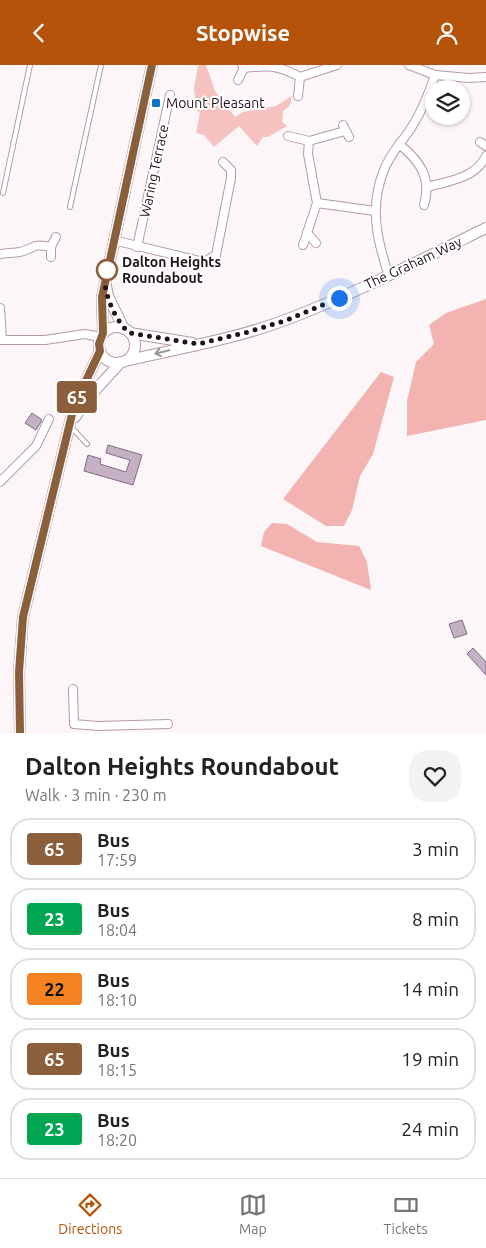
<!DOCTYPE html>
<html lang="en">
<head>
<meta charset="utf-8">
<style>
	body { margin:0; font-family:Ubuntu,sans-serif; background:#f2f2f2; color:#222; height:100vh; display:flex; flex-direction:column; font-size:19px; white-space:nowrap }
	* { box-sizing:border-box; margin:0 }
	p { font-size:16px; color:#767676 }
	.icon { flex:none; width:28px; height:28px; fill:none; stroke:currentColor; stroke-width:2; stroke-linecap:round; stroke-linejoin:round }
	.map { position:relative; height:668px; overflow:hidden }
	.sheet { display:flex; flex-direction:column; background:#fff; flex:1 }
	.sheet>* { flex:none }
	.badge { padding:0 10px; border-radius:4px; font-size:18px; line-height:32px }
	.tools { position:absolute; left:425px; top:15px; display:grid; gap:10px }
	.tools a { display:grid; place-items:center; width:45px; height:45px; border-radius:50%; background:#fff; box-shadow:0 1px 4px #0004; font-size:25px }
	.you { position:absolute; width:25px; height:25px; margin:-12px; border:4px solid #fff; border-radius:50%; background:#1a73e8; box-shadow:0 0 0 8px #1a73e833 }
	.map>.badge { position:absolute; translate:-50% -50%; box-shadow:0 0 0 2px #fff }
	.round { display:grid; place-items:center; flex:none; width:52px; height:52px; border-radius:20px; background:#f2f2f2 }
	.head { display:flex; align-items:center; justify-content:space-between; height:85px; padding:0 25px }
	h1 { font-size:24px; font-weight:600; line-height:38px }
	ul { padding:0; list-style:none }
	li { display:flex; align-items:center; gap:15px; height:62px; margin:0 10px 8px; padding:0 15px; border:2px solid #e0e0e0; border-radius:20px }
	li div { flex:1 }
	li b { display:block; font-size:19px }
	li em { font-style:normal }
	li .badge { min-width:55px; font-weight:700; text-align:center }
	header { display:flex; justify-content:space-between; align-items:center; height:65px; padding:0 25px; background:#b45309; color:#fff; font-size:22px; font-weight:600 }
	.dock { display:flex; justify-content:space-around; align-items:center; height:70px; border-top:1px solid #e0e0e0; background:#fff; font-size:14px; color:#767676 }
	.dock a { display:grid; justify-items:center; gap:2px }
	.dock .selected { color:#b45309 }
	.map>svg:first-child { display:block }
	.green { fill:#f5c2bf }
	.forest { fill:#f3b3b0 }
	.building { fill:#c5b0c6; stroke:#806c81 }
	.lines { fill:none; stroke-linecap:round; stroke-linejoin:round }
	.lane-casing { stroke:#b599a8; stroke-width:6 }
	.street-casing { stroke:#b599a8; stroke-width:10 }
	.secondary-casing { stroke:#b599a8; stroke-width:12 }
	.lane { stroke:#fff; stroke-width:4 }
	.street { stroke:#fff; stroke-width:8 }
	.secondary { stroke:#fff; stroke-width:10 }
	.oneway { stroke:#9a9598 }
	.line-casing { stroke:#fff; stroke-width:11 }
	.line { stroke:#8b5e3c; stroke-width:8 }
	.walk { stroke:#1f141a; stroke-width:5; stroke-dasharray:0 9 }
	.poi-dot { fill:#0b76c1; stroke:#fff; stroke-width:2 }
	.stop-dot { fill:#fff; stroke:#8b5e3c; stroke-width:2.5 }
	.labels { text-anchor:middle; stroke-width:4; stroke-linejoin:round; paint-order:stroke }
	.poi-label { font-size:14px; fill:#1f141a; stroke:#fff; text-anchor:start }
	.street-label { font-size:14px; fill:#1f141a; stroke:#fff }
	.stop-label { font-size:14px; font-weight:bold; fill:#1f141a; stroke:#fff; text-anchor:start }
</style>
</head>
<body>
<header><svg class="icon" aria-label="back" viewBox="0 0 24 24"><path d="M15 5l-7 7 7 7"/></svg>Stopwise<svg class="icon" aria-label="person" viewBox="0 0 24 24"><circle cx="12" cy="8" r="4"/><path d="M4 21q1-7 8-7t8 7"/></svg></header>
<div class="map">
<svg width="486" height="668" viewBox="0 0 486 668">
	<rect width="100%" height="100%" fill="#fcf6f9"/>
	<polygon class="green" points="200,0 206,0 215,26 235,52 243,47 276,41 292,31 290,40 283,46 282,57 287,61 268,72 263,72 257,81 239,61 214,82 204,70 196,68 200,47 196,45 194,23 198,1"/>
	<g class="forest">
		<polygon points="486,234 486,355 407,371 407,336 416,297 434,279 429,260 446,248"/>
		<polygon points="381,307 394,312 373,389 360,411 352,445 344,461 326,461 283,434"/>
		<polygon points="272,458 287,459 317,477 359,481 367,497 371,525 261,481 264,467"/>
	</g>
	<g class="building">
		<polygon points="32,348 42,355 36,365 25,358"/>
		<polygon points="108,380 142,390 133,420 84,406 88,390 101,394 100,399 126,407 130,395 106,388"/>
		<polygon points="462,555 467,569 454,573 449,559"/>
		<polygon points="473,583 486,597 486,610 467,589"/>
	</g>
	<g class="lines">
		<g class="lane-casing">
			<g id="lane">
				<polyline points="3,128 30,0"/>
				<polyline points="70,142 101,0"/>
				<polyline points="71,362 87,379"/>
			</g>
		</g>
		<g class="street-casing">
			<g id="street">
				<polyline points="409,0 435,10 469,13 486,12"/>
				<path d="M 244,3 C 267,0 278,0 300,12 L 337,0"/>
				<polyline points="238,15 244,3 242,0"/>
				<polyline points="298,31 300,12"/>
				<polyline points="343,60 349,72"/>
				<polyline points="288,71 309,76"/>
				<polyline points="480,77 486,81"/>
				<path d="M 399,79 C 420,96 432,113 424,140"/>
				<path d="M 428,122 C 449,116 476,113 486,91"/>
				<polyline points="317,138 375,146"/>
				<polyline points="307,168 316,178"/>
				<polyline points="113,175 204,197 216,190 231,113 231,105 223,97"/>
				<polyline points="303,180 317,138 308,89 309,76 345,66"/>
				<polyline points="137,182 170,30"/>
				<path d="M 0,189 C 7,188 14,188 20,187 C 36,183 31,178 51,182"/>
				<polyline points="51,192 51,182 56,172"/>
				<path d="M 389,211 C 377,176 369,141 384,105 C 390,88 404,75 413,60 C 423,44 429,28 435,10"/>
				<polyline points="0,243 2,275"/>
				<polyline points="0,275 45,275 85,269 100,272"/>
				<polyline points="0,417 36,381 49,354"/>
				<polyline points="73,624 74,659 98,661 168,659"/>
			</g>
		</g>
		<g class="secondary-casing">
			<g id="secondary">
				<polyline points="106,221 108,231 124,264"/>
				<circle cx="117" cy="280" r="18"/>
				<polyline points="130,268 192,278"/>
				<polyline points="103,269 102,232 152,0"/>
				<path d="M 125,296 C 180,283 236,274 288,254 C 356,228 421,195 486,163"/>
				<polyline points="75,352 89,332 121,297"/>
				<polyline points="20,668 19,607 23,552 74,341 100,286"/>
			</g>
		</g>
		<use href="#lane" class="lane"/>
		<use href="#street" class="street"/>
		<use href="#secondary" class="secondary"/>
	</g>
	<defs><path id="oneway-shaft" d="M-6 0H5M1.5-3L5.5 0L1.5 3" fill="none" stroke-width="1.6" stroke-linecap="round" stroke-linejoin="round" transform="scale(1.25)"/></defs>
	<use class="oneway" href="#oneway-shaft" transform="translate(162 287) rotate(167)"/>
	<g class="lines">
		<g class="line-casing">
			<polyline id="line" points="20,668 19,607 23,552 74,341 100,286 99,279 103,268 102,232 152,0"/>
		</g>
		<use href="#line" class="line"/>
		<path class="walk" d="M 107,205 C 107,209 105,214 105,218 C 106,233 117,259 130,268 L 198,279 L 248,267 L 287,255 L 339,233"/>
	</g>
	<rect class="poi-dot" x="151" y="33" width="10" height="10" rx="2.5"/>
	<circle class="stop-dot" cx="107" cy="205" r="10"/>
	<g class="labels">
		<g class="poi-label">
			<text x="166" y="43">Mount Pleasant</text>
		</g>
		<g class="street-label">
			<text transform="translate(154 106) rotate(-78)" y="5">Waring Terrace</text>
			<text transform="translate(413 198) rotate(-25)" y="5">The Graham Way</text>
		</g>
		<g class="stop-label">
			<text x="122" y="202">Dalton Heights<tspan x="122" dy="16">Roundabout</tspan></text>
		</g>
	</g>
</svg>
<div class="tools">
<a><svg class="icon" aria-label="layers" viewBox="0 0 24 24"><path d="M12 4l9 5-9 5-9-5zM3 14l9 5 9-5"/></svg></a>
</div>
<div class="you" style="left:339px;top:233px"></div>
<b class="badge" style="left:77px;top:332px;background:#8b5e3c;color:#fff">65</b>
</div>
<section class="sheet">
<div class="head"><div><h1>Dalton Heights Roundabout</h1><p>Walk · 3 min · 230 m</p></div><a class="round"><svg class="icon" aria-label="heart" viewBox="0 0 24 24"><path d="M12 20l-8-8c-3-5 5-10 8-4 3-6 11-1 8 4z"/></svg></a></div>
<ul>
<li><span class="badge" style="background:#8b5e3c;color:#fff">65</span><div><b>Bus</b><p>17:59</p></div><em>3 min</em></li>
<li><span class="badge" style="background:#00a651;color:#fff">23</span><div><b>Bus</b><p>18:04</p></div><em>8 min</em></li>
<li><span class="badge" style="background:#f58220;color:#111">22</span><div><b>Bus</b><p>18:10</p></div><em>14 min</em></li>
<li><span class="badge" style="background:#8b5e3c;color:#fff">65</span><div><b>Bus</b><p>18:15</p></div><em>19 min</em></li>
<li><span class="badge" style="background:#00a651;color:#fff">23</span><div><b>Bus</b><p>18:20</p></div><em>24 min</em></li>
</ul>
</section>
<nav class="dock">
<a class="selected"><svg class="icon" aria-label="directions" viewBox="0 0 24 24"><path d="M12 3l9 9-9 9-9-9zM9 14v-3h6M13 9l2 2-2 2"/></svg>Directions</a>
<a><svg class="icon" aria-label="map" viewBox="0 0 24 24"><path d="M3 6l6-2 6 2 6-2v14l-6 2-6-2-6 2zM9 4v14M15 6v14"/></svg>Map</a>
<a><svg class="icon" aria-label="tickets" viewBox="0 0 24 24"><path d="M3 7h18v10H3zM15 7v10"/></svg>Tickets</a>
</nav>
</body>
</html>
